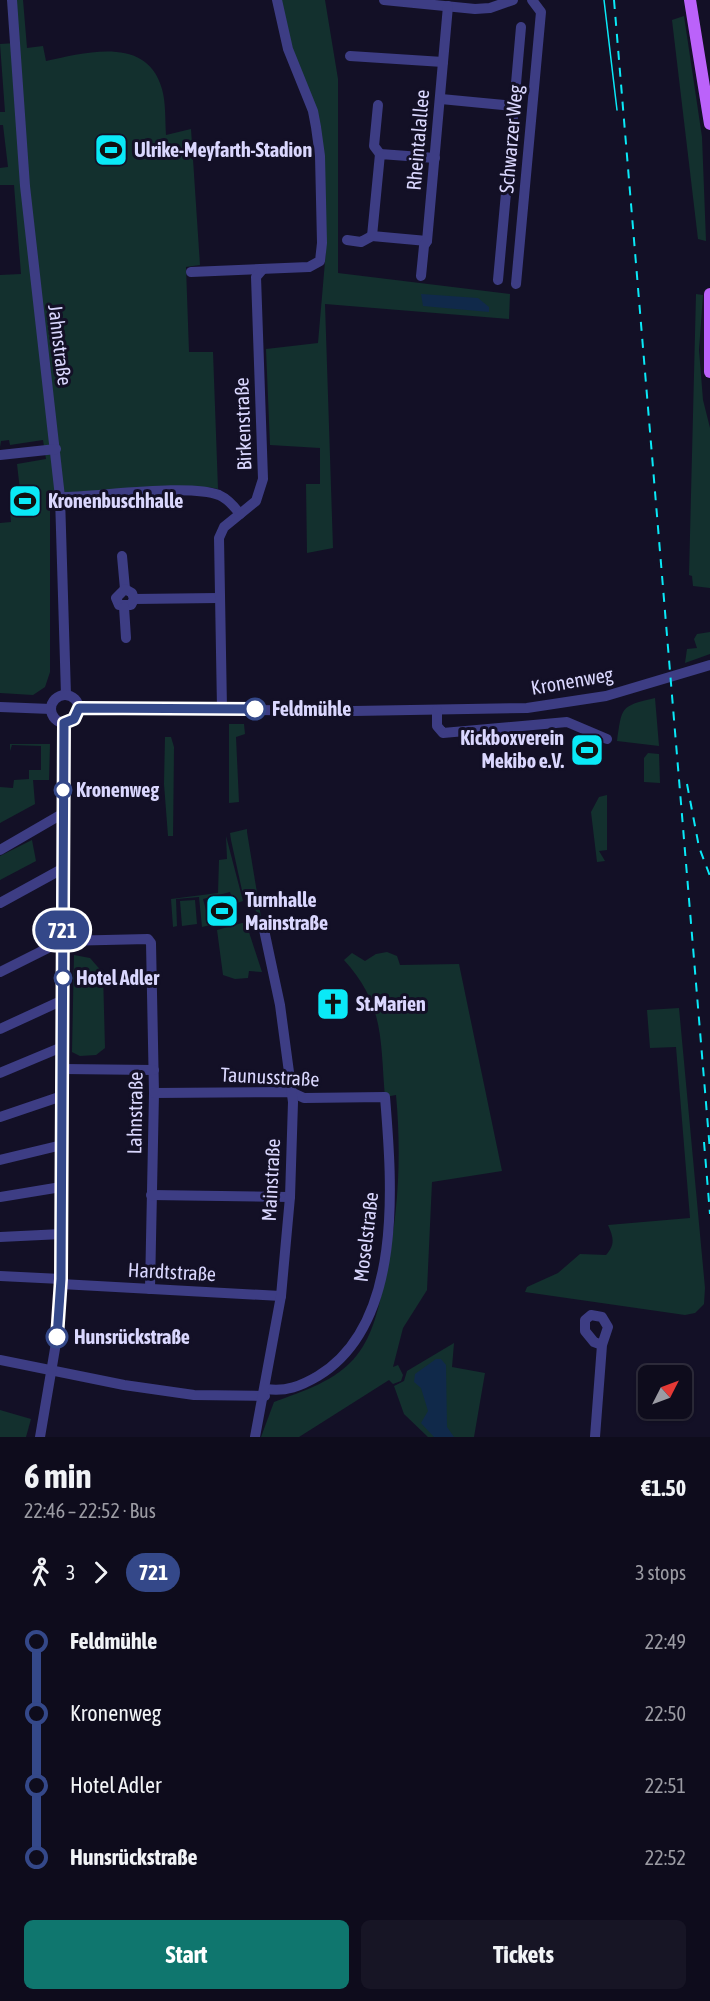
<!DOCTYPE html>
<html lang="en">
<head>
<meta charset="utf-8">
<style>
	body { margin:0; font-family:"Asap Condensed",sans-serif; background:#171525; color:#f1f3f6; height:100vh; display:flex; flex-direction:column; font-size:22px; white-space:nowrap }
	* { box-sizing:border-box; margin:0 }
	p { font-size:20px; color:#9b9ba3 }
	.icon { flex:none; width:33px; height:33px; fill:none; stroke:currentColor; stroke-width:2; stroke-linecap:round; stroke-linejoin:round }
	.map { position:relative; height:1437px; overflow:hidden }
	.drawer { display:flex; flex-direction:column; background:#0e0c1c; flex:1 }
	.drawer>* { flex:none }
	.badge { padding:0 12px; border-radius:20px; font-size:21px; line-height:39px }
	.needle { width:39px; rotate:48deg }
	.controls { position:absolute; left:638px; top:1365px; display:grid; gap:12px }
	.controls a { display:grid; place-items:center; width:54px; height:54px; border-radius:9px; background:#0e0c1c; box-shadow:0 2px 4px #0004,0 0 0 2px #2e2c3b; font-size:30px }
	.map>.badge { position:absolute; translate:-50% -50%; box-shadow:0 0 0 3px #fff }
	.legs { display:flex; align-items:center; gap:9px; height:66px; padding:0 24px; font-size:20px }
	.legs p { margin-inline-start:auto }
	.headline { display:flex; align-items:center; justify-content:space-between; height:102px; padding:0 24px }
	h1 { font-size:33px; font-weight:700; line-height:45px }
	.action { display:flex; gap:12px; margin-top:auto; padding:12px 24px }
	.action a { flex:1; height:69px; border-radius:9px; background:#0f766e; color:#fff; font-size:24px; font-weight:700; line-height:69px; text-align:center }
	.action a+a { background:#171525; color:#f1f3f6 }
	ul { padding:0 24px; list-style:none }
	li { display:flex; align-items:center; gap:21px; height:72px; font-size:22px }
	li i { display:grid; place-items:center; width:9px; height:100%; margin:0 8px; background:currentColor }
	li i::after { content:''; width:15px; height:15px; margin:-8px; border:4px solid; border-radius:50%; background:#0e0c1c }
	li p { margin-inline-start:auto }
	li:first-child i { background:linear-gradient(#0000 50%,currentColor 0) }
	li:last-child i { background:linear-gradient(currentColor 50%,#0000 0) }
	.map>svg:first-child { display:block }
	.green { fill:#13302e }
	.water { fill:#10294a }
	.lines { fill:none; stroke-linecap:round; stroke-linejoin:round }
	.minor { stroke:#3d3d84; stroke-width:10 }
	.major { stroke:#bb62fa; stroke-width:12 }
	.tram { stroke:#0ae9f7; stroke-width:1.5 }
	.rail { stroke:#0ae9f7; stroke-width:2; stroke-dasharray:9 8; stroke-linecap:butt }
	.line-1-casing { stroke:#fff; stroke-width:14 }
	.line-1 { stroke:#344889; stroke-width:9 }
	.stop-1-dot { fill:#fff; stroke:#344889; stroke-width:3 }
	.labels { text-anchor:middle; stroke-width:6; stroke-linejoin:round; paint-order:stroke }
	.street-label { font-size:20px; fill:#dad7fe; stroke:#131026 }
	.poi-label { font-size:20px; font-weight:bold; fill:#dad7fe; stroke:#131026; text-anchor:start }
	.stop-label { font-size:20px; font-weight:bold; fill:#dad7fe; stroke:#131026; text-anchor:start }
</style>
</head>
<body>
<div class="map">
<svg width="710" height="1437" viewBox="0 0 710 1437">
	<rect width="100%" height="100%" fill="#131026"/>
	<g class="green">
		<path d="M 12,0 L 23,0 L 27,48 L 43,46 L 46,61 C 85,53 147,35 162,89 C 166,103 165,120 166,135 L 191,129 L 200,265 L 186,267 L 189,352 L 213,352 L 218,489 L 208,487 L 50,494 L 50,672 L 45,687 L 33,695 L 0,693 L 0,523 L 11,522 L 10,512 L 38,510 L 37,498 L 21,499 L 17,464 L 46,459 L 43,440 L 10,445 L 9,440 L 1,441 L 0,447 L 0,275 L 21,274 L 14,185 L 0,185 L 0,168 L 8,167 L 3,125 L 0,125 L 0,112 L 5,112 L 0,44 L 16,43 Z"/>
		<polygon points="278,0 325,0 338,79 338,273 510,294 509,319 325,304 333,548 307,553 306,484 320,484 320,448 270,445 266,349 318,343 326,250 320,156"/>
		<polygon points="684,16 702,137 706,241 698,239 672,20"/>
		<polygon points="696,294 703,295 699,350 703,400 710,428 710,588 693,586 692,576 689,575"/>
		<polygon points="710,632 710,654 685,663 687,649 697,648 694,639 697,634"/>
		<path d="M 655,698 L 659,746 L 617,741 C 622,707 620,706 655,698 Z"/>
		<polygon points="229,724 244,724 245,734 236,737 239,802 229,803"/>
		<polygon points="165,737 171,737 174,747 173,836 168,836 164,784"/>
		<polygon points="10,744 50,744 49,780 33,780 35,804 0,823 0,787 13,788 14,780 29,779 29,770 41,770 41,746 12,745 10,751"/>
		<polygon points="648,753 659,754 660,783 644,782 644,758"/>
		<polygon points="607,795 607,850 599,851 605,861 597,862 591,812 599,797"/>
		<polygon points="247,829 247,832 261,917 243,895 231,840 230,833"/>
		<polygon points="226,836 243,901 234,904 230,892 203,899 210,925 202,927 199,897 176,899 177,926 173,927 171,899 218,893 219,860 227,859"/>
		<polygon points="32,840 36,861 0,880 0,856"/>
		<polygon points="195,900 197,924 182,926 180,901"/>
		<polygon points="242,923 246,923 262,972 249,971 248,978 235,979 223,975 217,930"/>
		<path d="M 387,952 L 397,956 L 400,965 L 459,964 L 502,1171 L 432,1182 L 427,1290 L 403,1328 L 393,1367 L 398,1365 L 403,1375 L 401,1381 L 393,1384 L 389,1380 L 299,1437 L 261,1437 L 274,1402 C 303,1391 337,1381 357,1355 C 373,1335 379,1307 384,1282 C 398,1220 402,1159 396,1095 L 385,1097 C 380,1040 385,1005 344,960 L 352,953 L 365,961 L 376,954 Z"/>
		<polygon points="74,955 90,958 103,973 105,1048 96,1055 80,1056 72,1052"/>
		<path d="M 679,1008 L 705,1288 L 704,1304 L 695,1313 L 685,1315 L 525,1292 L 527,1287 L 558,1273 L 580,1254 L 606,1255 C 615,1245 614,1238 608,1225 L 690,1218 L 676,1047 L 650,1048 L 647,1010 Z"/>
		<polygon points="454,1343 452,1367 485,1373 474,1437 428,1437 404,1414 394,1386 404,1381 407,1371"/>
		<polygon points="0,1410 31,1419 26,1437 0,1437"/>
	</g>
	<g class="water">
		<polygon points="421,294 478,298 489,307 489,312 423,306"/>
		<polygon points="436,1359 441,1359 446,1365 447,1427 454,1437 434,1437 421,1423 428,1411 421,1388 414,1382 415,1374"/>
	</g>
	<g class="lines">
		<g class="minor">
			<polyline points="12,0 25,186 60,497 66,695"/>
			<polyline points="384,0 475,9 490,8 513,0"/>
			<polyline points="350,56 443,62"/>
			<polyline points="441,99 514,106 521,27"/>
			<polyline points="378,105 374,146 380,154"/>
			<polyline points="347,240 361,242 372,236"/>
			<polyline points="427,241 372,236 380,154 435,158"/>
			<polyline points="191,272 309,267 320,261 322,243 320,156 316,127 313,111 288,49 277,0"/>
			<polyline points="421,276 424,246 427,241 448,6"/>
			<polyline points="498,280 514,106"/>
			<polyline points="516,284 541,12 532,0"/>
			<polyline points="0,455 56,449"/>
			<path d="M 60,497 C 97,497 189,483 219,495 C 228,499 234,506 240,514"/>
			<polyline points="122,556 125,589"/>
			<polyline points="134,599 132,593 125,589 116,598 119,605 131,605 134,599 218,598"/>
			<polyline points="124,607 126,638"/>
			<circle cx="65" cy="709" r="14"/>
			<polyline points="0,707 51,709"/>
			<polyline points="79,708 354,711 527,708 606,696 710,665"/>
			<polyline points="222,709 219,538 224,527 256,501 263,479 256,277 262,270"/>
			<polyline points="437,710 437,726 443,733 567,722 607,739"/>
			<polyline points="0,850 62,814"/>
			<polyline points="0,903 62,869"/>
			<polyline points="0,972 62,941 148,939 151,943 154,1093 150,1289"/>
			<polyline points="0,1029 63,1000"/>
			<polyline points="63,1069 154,1070"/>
			<polyline points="0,1073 62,1047"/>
			<path d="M 154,1093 L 291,1092 L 304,1098 L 385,1097 C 392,1183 404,1324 318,1376 C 301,1386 286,1392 266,1389"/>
			<polyline points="0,1117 62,1096"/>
			<polyline points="0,1160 62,1145"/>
			<polyline points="151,1195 290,1197"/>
			<polyline points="0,1197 61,1187"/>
			<polyline points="0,1237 62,1234"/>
			<polyline points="0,1276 61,1279"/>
			<polyline points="61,1284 281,1296"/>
			<polyline points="0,1360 124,1385 194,1395 265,1396"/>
			<polyline points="40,1437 57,1337 61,1279 64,723"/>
			<polyline points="255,1437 281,1296 290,1197 293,1102 280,1005 263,925"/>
			<polyline points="595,1437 602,1345 608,1327 602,1317 591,1315 585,1320 585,1331 594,1342 602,1345"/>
		</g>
		<g class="major">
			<polyline points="690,0 710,124"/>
			<polyline points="710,294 710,372"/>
		</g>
		<polyline class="tram" points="604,0 617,110"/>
		<g class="rail">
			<polyline points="614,0 710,1151"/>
			<polyline points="687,784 699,847 710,876"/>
			<polyline points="704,1142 710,1214"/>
		</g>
	</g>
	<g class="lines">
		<g class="line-1-casing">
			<polyline id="line-1" points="57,1337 61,1279 64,723 74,719 79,708 255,709"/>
		</g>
		<use href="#line-1" class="line-1"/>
	</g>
	<defs>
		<g id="stadium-square" transform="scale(1.725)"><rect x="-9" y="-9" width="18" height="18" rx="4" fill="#0ae9f7" stroke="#131026"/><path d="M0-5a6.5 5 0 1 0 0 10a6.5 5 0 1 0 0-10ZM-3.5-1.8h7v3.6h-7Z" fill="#111"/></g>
		<g id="church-square" transform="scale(1.725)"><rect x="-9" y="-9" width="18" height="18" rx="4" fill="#0ae9f7" stroke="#131026"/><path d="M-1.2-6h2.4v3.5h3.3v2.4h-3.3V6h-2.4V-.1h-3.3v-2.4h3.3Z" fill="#111"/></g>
	</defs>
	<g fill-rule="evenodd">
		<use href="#stadium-square" x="111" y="150"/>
		<use href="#stadium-square" x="25" y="501"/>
		<use href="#stadium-square" x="587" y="750"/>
		<use href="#stadium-square" x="222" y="911"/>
		<use href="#church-square" x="333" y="1004"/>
	</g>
	<g class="stop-1-dot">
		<circle cx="255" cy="709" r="10"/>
		<circle cx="63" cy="790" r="8"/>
		<circle cx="63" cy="978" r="8"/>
		<circle cx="57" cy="1337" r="10"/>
	</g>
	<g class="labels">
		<g class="street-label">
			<text transform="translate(511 139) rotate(-85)" y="7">Schwarzer Weg</text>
			<text transform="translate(418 140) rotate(-85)" y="7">Rheintalallee</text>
			<text transform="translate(60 345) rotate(83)" y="7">Jahnstraße</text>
			<text transform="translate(243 424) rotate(-92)" y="7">Birkenstraße</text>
			<text transform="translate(572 681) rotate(-10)" y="7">Kronenweg</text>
			<text transform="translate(270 1077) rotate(3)" y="7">Taunusstraße</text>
			<text transform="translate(135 1113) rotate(-89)" y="7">Lahnstraße</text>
			<text transform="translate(271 1180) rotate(-87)" y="7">Mainstraße</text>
			<text transform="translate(366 1237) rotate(-83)" y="7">Moselstraße</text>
			<text transform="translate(172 1272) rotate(3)" y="7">Hardtstraße</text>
		</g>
		<g class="poi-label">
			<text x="134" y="157">Ulrike-Meyfarth-Stadion</text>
			<text x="48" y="508">Kronenbuschhalle</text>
			<text x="564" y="745" text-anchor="end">Kickboxverein<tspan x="564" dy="23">Mekibo e.V.</tspan></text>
			<text x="245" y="907">Turnhalle<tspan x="245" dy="23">Mainstraße</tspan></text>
			<text x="356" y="1011">St.Marien</text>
		</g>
		<g class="stop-label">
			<text x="272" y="716">Feldmühle</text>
			<text x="76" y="797">Kronenweg</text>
			<text x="76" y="985">Hotel Adler</text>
			<text x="74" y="1344">Hunsrückstraße</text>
		</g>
	</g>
</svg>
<div class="controls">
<a><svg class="needle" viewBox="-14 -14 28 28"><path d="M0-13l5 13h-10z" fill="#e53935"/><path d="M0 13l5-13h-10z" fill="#9b9ba3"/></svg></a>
</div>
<b class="badge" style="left:62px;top:930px;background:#344889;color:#fff">721</b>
</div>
<section class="drawer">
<div class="headline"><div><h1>6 min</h1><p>22:46 – 22:52 · Bus</p></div><b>€1.50</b></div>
<div class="legs"><svg class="icon" aria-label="walk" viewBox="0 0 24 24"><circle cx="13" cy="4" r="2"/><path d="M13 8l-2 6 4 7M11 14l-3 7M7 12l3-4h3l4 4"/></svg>3<svg class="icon" aria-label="forward" viewBox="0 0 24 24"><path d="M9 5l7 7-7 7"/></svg><b class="badge" style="background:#344889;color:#fff">721</b><p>3 stops</p></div>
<ul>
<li><i style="color:#344889"></i><b>Feldmühle</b><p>22:49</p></li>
<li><i style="color:#344889"></i><span>Kronenweg</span><p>22:50</p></li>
<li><i style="color:#344889"></i><span>Hotel Adler</span><p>22:51</p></li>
<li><i style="color:#344889"></i><b>Hunsrückstraße</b><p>22:52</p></li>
</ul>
<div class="action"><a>Start</a><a>Tickets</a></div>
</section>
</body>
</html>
